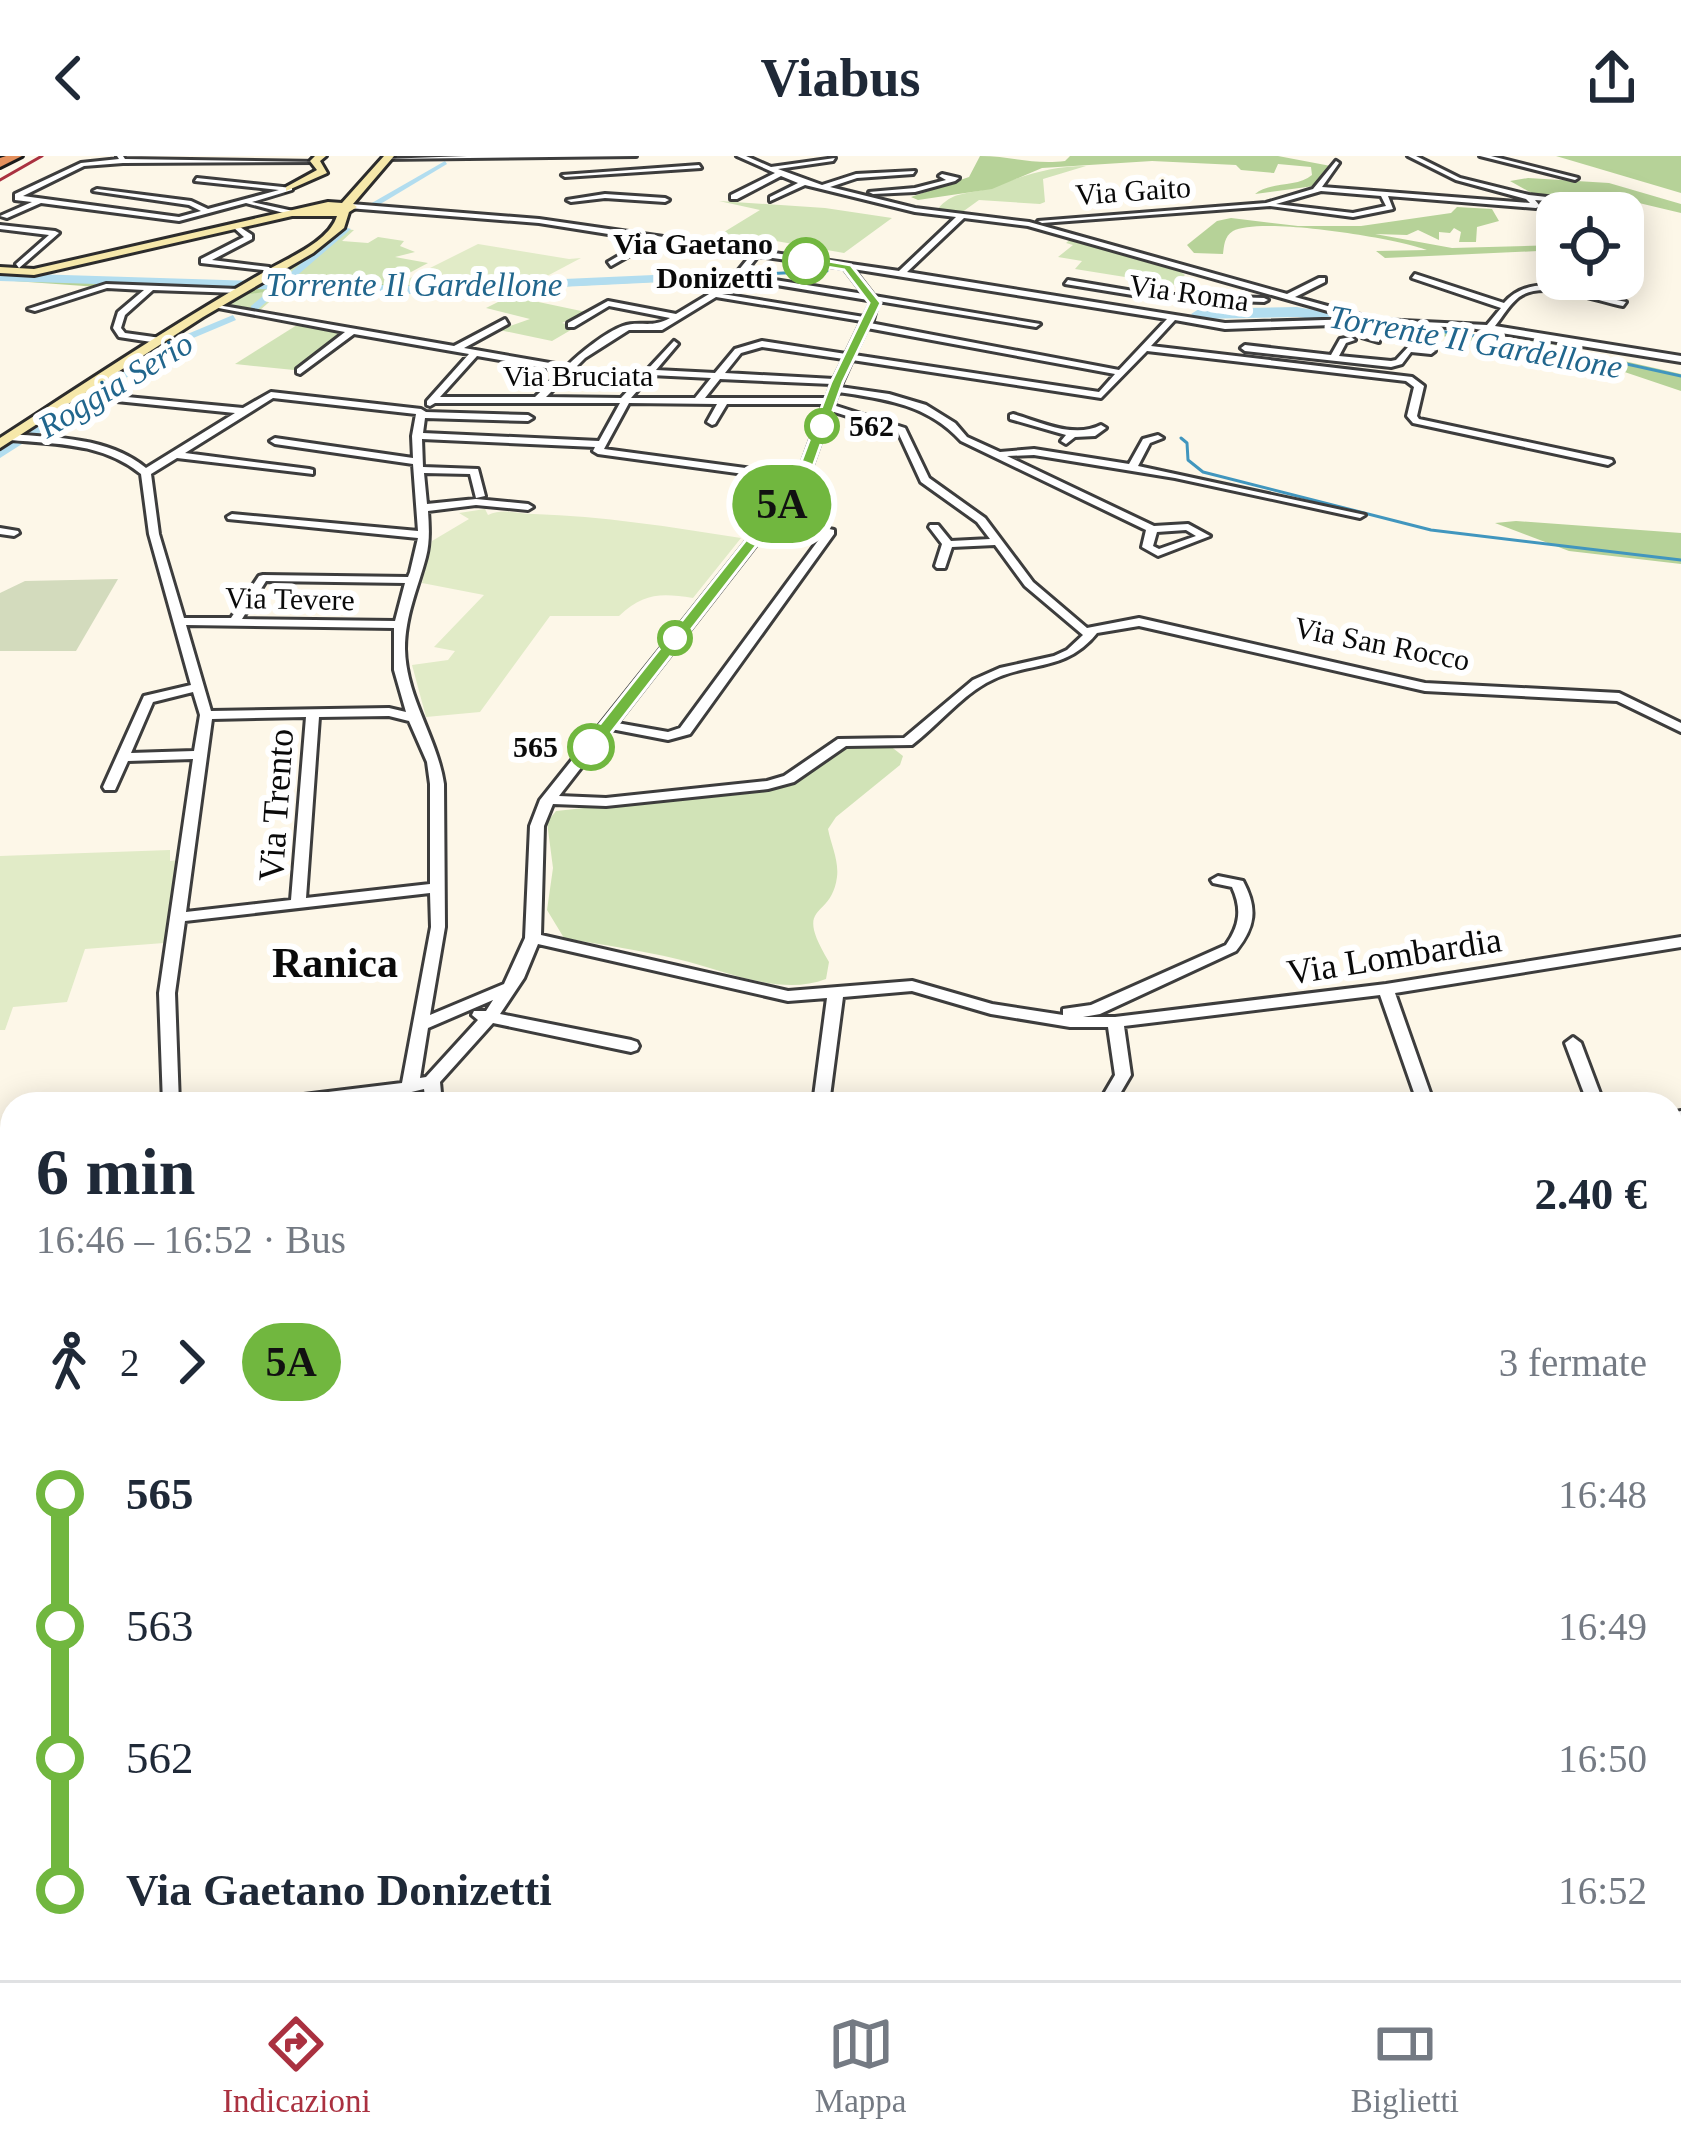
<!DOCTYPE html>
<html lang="it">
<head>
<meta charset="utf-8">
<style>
	body { margin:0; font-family:"Times New Roman",serif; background:#f6f6f7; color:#1f2937; height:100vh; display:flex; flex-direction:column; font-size:45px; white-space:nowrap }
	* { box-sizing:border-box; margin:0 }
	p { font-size:39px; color:#747a83 }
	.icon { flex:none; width:66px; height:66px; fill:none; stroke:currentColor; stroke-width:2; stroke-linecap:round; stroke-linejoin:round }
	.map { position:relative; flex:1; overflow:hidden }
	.details { position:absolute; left:0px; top:936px; width:1683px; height:888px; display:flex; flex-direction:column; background:#fff; border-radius:36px 36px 0 0; box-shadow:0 6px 30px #0003 }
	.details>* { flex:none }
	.badge { padding:0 24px; border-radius:39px; font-size:42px; line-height:78px }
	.tools { position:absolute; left:1536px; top:36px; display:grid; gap:24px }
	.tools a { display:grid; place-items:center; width:108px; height:108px; border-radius:24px; background:#fff; box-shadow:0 6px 30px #0003; font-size:60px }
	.map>.badge { position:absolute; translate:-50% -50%; box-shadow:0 0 0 6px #fff }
	.legs { display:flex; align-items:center; gap:18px; height:132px; padding:0 36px; font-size:39px }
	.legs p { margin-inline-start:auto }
	.head { display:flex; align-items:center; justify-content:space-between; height:204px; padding:0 36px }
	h1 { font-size:66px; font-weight:700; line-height:90px }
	ul { padding:0 36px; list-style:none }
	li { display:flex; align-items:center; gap:42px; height:132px; font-size:45px }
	li i { display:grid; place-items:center; width:18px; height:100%; margin:0 15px; background:currentColor }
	li i::after { content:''; width:30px; height:30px; margin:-15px; border:9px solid; border-radius:50%; background:#fff }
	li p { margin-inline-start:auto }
	li:first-child i { background:linear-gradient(#0000 50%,currentColor 0) }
	li:last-child i { background:linear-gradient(currentColor 50%,#0000 0) }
	header { display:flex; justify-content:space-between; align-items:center; height:156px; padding:0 36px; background:#fff; font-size:54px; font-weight:700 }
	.tab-bar { display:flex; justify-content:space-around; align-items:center; height:168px; border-top:3px solid #e0e1e3; background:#fff; font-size:33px; color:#747a83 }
	.tab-bar a { display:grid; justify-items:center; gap:6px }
	.tab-bar .selected { color:#aa3140 }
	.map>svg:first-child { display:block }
	.green { fill:#d1e3b7 }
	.forest { fill:#b6d298 }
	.cemetery { fill:#d3dbbd }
	.pitch { fill:#e1ebc7 }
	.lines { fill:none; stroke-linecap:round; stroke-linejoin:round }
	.stream-far1 { stroke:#4196be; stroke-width:3 }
	.stream { stroke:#4196be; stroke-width:6 }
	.canal { fill:#b2ddef; fill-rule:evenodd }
	.river { fill:#b2ddef; fill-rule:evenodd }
	.street-casing { stroke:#3d3d3d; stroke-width:6 }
	.secondary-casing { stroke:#2c2c2c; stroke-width:6 }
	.highway-casing { stroke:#1b1b1b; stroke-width:6 }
	.street { fill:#fff; fill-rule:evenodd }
	.secondary { fill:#f6e8aa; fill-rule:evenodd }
	.highway { fill:#e5915e; fill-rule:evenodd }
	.tram { stroke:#aa3140; stroke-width:3 }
	.line-1 { fill:#71b73f; stroke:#fff; stroke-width:3 }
	.stop-1-dot { fill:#fff; stroke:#71b73f; stroke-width:6 }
	.labels { text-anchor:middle; stroke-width:12; stroke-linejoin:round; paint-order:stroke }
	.far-street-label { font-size:30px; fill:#0a0a0a; stroke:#fff }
	.far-stop-label { font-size:30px; font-weight:bold; fill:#0a0a0a; stroke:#fff; text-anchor:end }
	.far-water-label { font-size:33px; font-style:italic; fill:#21668d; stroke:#fff }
	.street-label { font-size:36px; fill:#0a0a0a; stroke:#fff }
	.quarter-label { font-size:42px; font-weight:bold; fill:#0a0a0a; stroke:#fff }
</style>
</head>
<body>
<header><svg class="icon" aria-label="back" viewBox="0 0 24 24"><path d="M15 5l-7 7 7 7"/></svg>Viabus<svg class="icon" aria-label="share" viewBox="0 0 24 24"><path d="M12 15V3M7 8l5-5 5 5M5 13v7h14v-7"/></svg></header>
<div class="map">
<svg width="1681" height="1824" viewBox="0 0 1681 1824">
	<rect width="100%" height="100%" fill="#fdf7e8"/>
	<g class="green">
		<path d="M 1086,10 L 1043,23 L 1045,46 L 1040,48 L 979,44 L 961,57 L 937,54 C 953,34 968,39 989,32 C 1024,20 1049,10 1086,10 Z"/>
		<polygon points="719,45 825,52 892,62 844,97 776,85 764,92 711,84 760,54"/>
		<polygon points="344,73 354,74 342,85 368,87 378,81 404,85 400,90 415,96 395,101 428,107 381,132 284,133 259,155 227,149 302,105"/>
		<polygon points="1072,82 1175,112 1185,119 1175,129 1075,113 1082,105 1058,101 1073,89 1066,87"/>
		<polygon points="510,140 586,156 562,167 576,171 552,185 499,174 530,163 486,152"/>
		<polygon points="297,169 342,177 294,214 235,208"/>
		<path d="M 851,588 L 889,589 L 903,600 L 900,609 L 836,661 L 828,673 C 831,689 839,704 837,721 C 831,766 792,744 829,806 L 826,823 C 780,841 724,814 677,803 C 640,794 602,789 564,782 L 547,754 L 553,712 L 547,666 L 556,655 L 790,630 Z"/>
	</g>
	<g class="forest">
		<path d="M 980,0 C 1011,0 1033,9 1065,5 L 1070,0 L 1278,0 L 1336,11 L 1314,30 L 1255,38 C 1270,25 1297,32 1312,19 L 1311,11 L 1278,8 L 1274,17 L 1241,14 L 1236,9 L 1152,5 L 1042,12 L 992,33 L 918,44 L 911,41 L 969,21 Z"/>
		<polygon points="1556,0 1681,0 1681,37"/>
		<polygon points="1528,22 1609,27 1681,48 1681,57 1639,47 1597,49 1610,41 1537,40 1510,25"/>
		<path d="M 1457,51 L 1492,53 L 1499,65 L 1477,71 L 1476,86 L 1459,86 L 1461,76 L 1454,72 L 1450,77 L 1439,76 L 1439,84 L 1418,74 L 1407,79 L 1375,78 L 1452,92 L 1557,89 L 1557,99 L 1538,95 L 1385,102 L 1376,95 L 1427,94 C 1396,82 1260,60 1233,75 C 1224,80 1224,91 1223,98 L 1194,97 L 1187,89 L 1217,65 L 1231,62 L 1298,70 L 1361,70 L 1451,57 Z"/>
		<polygon points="0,117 18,119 246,127 237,133 98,131 0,124"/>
		<polygon points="732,118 730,122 472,135 270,135 237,140 264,128 532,128"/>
		<polygon points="1374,169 1545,187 1681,218 1681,235 1586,203"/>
		<polygon points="1516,365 1681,377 1681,408 1569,395 1495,367"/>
		<polygon points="1681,1452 1681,1681 1671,1674 1671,1538 1679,1537 1671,1456"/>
	</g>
	<polygon class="cemetery" points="118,423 76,495 0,495 0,437 25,425"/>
	<g class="pitch">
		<polygon points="478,88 569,103 581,102 532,128 396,129"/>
		<path d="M 485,353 L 488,359 C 504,352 516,358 534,358 C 601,360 672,371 741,382 L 693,442 C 660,437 644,437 619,460 L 550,460 L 480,556 L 426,561 L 412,509 L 448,504 L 455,495 L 434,491 L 484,439 L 422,427 L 432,385 L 469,363 L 459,357 Z"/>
		<polygon points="170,694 170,705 179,704 164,787 85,793 67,846 13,851 5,874 0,874 0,700"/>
	</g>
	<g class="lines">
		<g class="stream-far1">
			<polyline points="721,120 827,115"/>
			<polyline points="1386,168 1536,188 1681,220"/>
			<polyline points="1181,282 1187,287 1188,304 1203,316 1431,374 1681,404"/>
		</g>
		<g class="stream">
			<polyline points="1671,1660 1681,1667"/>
			<polyline points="1390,1819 1418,1824"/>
		</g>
		<g class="canal">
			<polygon points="445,5 447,8 377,50 370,48"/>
			<polygon points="344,71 351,73 257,154 251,154 251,150"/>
			<polygon points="233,159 236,164 179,188 0,302 0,295 173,184"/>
		</g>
		<g class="river">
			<polygon points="721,116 726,123 411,138 0,125 0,117 411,130"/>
			<polygon points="1297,151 1365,163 1357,168 1297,161 1199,163 1191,158 1199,153"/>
		</g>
		<g class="street-casing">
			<g id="street">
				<polygon points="117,0 123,0 125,3 319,6 123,7 84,10 23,40 179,61 201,55 189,49 93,35 97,33 191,45 208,53 279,34 195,25 197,22 292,32 292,34 252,46 298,56 295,60 246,47 179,65 41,47 7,62 0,60 32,46 15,44 15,38 81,7 119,3"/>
				<polygon points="467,0 636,0 383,3"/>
				<path d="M 737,0 L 746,0 L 771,11 L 835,2 L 833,5 L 778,13 L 822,29 L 856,18 L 915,15 L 913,18 L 857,22 L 830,31 L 915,52 L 1029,66 L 1287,138 L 1319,122 L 1325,122 L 1325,126 L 1295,141 L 1360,159 L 1359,163 L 1487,169 L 1501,152 L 1412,122 L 1415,118 L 1504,147 C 1534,112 1588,138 1626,146 L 1623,150 C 1596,145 1543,123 1519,141 C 1509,149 1503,160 1495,170 L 1681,200 L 1681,206 L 1470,172 L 1379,168 L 1372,168 L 1374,170 L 1370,178 L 1379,182 L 1379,186 L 1362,181 L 1365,171 L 1361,168 L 1225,173 L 1175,164 L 1151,190 L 1412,221 L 1424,230 L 1417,260 L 1419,263 L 1612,304 L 1613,306 L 1608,309 L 1413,267 L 1407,260 L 1414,231 L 1406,225 L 1147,195 L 1101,242 L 852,204 L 840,231 L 889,238 L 926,249 L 955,267 L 967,281 L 1000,296 L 1034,293 L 1129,308 L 1143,283 L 1158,279 L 1163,282 L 1150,287 L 1138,310 L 1365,359 L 1360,362 L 1175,322 L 1034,299 L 1007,300 L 1154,370 L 1188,368 L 1210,380 L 1158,400 L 1142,391 L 1146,374 L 961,285 C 927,248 885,243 838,236 L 833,249 L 905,272 L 929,322 L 985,362 L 1033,426 L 1087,472 L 1139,462 L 1425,527 L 1619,537 L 1681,567 L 1681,576 L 1617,545 L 1425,535 L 1139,470 L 1097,477 C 1064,518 1026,504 986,527 C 958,543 937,570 912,589 L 846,590 L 794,626 L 768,633 L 606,650 L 553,648 L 544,670 L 541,779 L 788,835 L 912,825 L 992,848 L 1063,859 L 1063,853 L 1091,849 L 1226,789 C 1240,769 1242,753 1232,731 L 1213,727 L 1211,724 L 1218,720 L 1243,725 C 1258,753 1255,771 1236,795 L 1100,858 L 1083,861 L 1115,861 L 1386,828 L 1681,781 L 1681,791 L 1395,837 L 1434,948 L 1418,948 L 1380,839 L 1124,870 L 1131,919 L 1114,948 L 1098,948 L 1115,919 L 1108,871 L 1070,871 L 991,858 L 912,835 L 843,841 L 829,948 L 813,948 L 827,842 L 788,845 L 538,788 L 524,822 L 500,858 L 631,884 L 637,886 L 639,890 L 637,894 L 631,896 L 493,867 L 440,926 L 442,948 L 426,948 L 424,933 C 374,946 322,948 271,948 L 279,942 L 402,927 L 431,771 L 430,737 L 185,765 L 175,837 L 179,948 L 163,948 L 159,837 L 193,603 L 128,605 L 115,634 L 105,634 L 103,631 L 144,540 L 191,529 L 149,378 L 141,318 C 103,287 57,288 10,284 L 5,281 L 10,278 C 57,282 108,281 146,312 L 235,257 L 77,241 L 74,240 L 74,236 L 243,252 L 271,236 L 421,253 L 426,256 L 528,259 L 533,262 L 528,265 L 425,262 L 423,277 L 599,285 L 620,247 L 435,247 L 430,250 L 427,249 L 427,245 L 469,198 L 354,178 L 300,218 L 297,217 L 297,213 L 345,176 L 208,150 L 212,148 L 454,190 L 505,163 L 508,168 L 464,192 L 567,210 C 580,197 606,176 623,170 C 640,164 651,173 670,162 L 609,150 L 574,171 L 568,171 L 568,167 L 608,145 L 676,158 L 729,126 L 751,99 L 655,85 L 611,110 L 608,106 L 646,84 L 539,67 L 348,52 L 351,48 L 539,63 L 899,115 L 956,61 L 915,56 L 805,29 L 770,45 L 770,41 L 798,27 L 781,20 L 737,43 L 731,43 L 731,39 L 775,17 ZM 964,62 L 1028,70 L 1356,163 L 1225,167 L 907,116 ZM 758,100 L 844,112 L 864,138 L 743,119 ZM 853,113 L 1167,163 L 1119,214 L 870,167 L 873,164 L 878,145 L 1036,171 L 1040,168 L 874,140 ZM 740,123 L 868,144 L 871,147 L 864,161 L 722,138 ZM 716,141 L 862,165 L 846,198 L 762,185 L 735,193 L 715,217 L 656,214 L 678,188 L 674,185 L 621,242 L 546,241 L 585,202 L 629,174 L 662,174 ZM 867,172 L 1115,218 L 1099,236 L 854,199 ZM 762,191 L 844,203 L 834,223 L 725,217 L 741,197 ZM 477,200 L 562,215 L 535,241 L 440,241 ZM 651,219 L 711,222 L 695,242 L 631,242 ZM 720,223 L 832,228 L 827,242 L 705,242 ZM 273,242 L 416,258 L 412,280 L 413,302 L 275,282 L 270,285 L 275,288 L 413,308 L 418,375 L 232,358 L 227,361 L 228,363 L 418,382 L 410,416 L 408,421 L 263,419 L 259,420 L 231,462 L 184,462 L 159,378 L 151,318 L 177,302 L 313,318 L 313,314 L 309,313 L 185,297 ZM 629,247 L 717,248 L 707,266 L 712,269 L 715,268 L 727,248 L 824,248 L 798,319 L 604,293 ZM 831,255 L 898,276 L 921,326 L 977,366 L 990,383 L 951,385 L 938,369 L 930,369 L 929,371 L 942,388 L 935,410 L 937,412 L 945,412 L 952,391 L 995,389 L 1025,430 L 1083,479 L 1067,494 L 1054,500 L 1000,512 L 973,524 L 904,582 L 838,583 L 784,620 L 767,625 L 606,642 L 559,640 L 611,573 L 668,584 L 690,578 L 834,378 L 834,374 L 777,362 L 807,323 ZM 422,283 L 595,291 L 593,295 L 598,298 L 795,325 L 540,644 L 530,670 L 525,782 L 504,828 L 430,859 L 445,771 L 444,628 C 437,581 406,542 405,493 C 405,459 418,432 426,401 C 430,386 429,370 428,355 L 476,349 L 528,354 L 533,351 L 528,348 L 476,343 L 427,348 L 424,317 L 470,318 L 476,342 L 485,340 L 478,313 L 423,311 ZM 772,368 L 823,378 L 680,572 L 668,576 L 617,567 ZM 1186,374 L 1196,380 L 1159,393 L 1153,390 L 1157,376 ZM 266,425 L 405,427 L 395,465 L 242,463 ZM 186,469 L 394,472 L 394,514 L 406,556 L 389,552 L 211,555 ZM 193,536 L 200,559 L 194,595 L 131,597 L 153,546 ZM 389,560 L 409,565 L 427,606 L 430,628 L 430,728 L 306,742 L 319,561 ZM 306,561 L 291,744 L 186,756 L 212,563 ZM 493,844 L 486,855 L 474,855 L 472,859 L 478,864 L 426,921 L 420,922 L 428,872 Z"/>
				<path d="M 1408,0 L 1416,0 L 1460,22 L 1529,39 L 1600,47 L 1596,49 L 1535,44 L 1540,50 L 1536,52 L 1388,40 L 1393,53 L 1353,61 L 1270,50 L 1042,67 L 1038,65 L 1266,47 L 1313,33 L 1336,5 L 1339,7 L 1322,31 L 1530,47 L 1526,43 L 1456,24 ZM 1321,35 L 1381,40 L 1386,50 L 1353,57 L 1276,48 Z"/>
				<polygon points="1480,0 1491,0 1578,22 1575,24"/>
				<polygon points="699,9 701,12 565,21 562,19"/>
				<polygon points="942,18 959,22 955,25 915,36 873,38 869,36 915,32 946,24 939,20"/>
				<polygon points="605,38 665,42 669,44 665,46 605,42 571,46 567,44"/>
				<polygon points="0,69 55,75 59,77 19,112 16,108 49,79 0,73"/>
				<polygon points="237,69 252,79 252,83 212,104 269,111 272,115 201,107 201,103 244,81 233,71"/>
				<polygon points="1068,124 1169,141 1173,139 1264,142 1268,144 1264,146 1173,143 1169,145 1065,128"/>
				<polygon points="106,128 239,133 243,135 239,137 153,134 125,159 121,172 125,177 161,182 161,186 158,187 119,181 113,172 118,156 144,134 107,132 35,155 28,153"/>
				<polygon points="1351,181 1355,184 1346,187 1339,200 1391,205 1396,204 1409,190 1435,195 1431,198 1411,196 1402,208 1391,211 1245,195 1241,192 1245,189 1331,199 1340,183"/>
				<path d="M 1013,258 C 1041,266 1074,283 1101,269 L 1106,272 L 1095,280 L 1075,281 L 1066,288 L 1061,285 L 1066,279 L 1010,263 L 1010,259 Z"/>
				<polygon points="0,372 18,375 19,377 14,380 0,378"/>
				<polygon points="1573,881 1581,887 1604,948 1588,948 1565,887"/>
				<polygon points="993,941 1004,944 1006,948 985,948 987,943"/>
				<polygon points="1681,955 1681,967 1671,969 1671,957"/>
				<polygon points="12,1033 12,1047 0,1050 0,1036"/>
				<polygon points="1681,1133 1681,1149 1671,1151 1671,1135"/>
				<polygon points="0,1338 12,1343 12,1364 0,1358"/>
				<polygon points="1671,1591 1681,1595 1681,1620 1671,1616"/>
				<polygon points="1671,1773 1681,1774 1681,1800 1671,1799"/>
				<polygon points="133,1812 163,1812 157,1824 127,1824"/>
				<polygon points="403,1812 431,1812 425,1824 397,1824"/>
				<polygon points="951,1812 1105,1812 1105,1813 1101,1822 1097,1824 961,1824 955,1821"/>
			</g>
		</g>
		<g class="secondary-casing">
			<g id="secondary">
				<polygon points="315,0 326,0 320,5 327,17 286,35 286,31 317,14 310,5"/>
				<path d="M 384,0 L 394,0 L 353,48 L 357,51 L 349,56 L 344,72 L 313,97 L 203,161 L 0,292 L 0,282 C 88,225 175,167 266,115 C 288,102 329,86 337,60 L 292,60 L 34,119 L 0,117 L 0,111 L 34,113 L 328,46 L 342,47 Z"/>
			</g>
		</g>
		<g class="highway-casing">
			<polygon id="highway" points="6,0 22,0 0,11 0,2"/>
		</g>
		<use href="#street" class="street"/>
		<use href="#secondary" class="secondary"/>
		<use href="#highway" class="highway"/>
		<polyline class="tram" points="0,24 42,0"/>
	</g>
	<polygon class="line-1" points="806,101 851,109 881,147 843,226 809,322 597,595 584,595 584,588 795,322 831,226 869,147 844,114 802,107"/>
	<g class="stop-1-dot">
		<circle cx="806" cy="105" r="21"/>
		<circle cx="822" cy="270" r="15"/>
		<circle cx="675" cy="482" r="15"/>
		<circle cx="591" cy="591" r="21"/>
	</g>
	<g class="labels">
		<g class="far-street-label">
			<text transform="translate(1133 35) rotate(-4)" y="10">Via Gaito</text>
			<text transform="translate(1189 137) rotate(8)" y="10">Via Roma</text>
			<text x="578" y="230">Via Bruciata</text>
			<text transform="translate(290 443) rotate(1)" y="10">Via Tevere</text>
			<text transform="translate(1382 488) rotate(11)" y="10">Via San Rocco</text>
		</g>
		<g class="far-stop-label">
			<text x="773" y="98">Via Gaetano<tspan x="773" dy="34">Donizetti</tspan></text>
			<text x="849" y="280" text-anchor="start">562</text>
			<text x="558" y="601">565</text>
		</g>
		<g class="far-water-label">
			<text x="414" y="140">Torrente Il Gardellone</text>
			<text transform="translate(1476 185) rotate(10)" y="12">Torrente Il Gardellone</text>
			<text transform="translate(115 228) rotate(-31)" y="12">Roggia Serio</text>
		</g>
		<g class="street-label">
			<text transform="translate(275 649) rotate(-86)" y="13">Via Trento</text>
			<text transform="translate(1394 799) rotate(-9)" y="13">Via Lombardia</text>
		</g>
		<g class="quarter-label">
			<text x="335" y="821">Ranica</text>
		</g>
	</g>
</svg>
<div class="tools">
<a><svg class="icon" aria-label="locate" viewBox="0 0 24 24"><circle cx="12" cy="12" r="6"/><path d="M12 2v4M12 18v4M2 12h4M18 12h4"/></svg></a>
</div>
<b class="badge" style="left:782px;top:348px;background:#71b73f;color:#111">5A</b>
<section class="details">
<div class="head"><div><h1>6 min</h1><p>16:46 – 16:52 · Bus</p></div><b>2.40 €</b></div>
<div class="legs"><svg class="icon" aria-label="walk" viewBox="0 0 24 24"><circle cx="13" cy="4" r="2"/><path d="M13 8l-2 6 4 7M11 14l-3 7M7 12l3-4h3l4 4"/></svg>2<svg class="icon" aria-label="forward" viewBox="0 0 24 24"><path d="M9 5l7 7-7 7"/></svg><b class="badge" style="background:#71b73f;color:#111">5A</b><p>3 fermate</p></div>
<ul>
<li><i style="color:#71b73f"></i><b>565</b><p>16:48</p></li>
<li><i style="color:#71b73f"></i><span>563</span><p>16:49</p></li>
<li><i style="color:#71b73f"></i><span>562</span><p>16:50</p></li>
<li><i style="color:#71b73f"></i><b>Via Gaetano Donizetti</b><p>16:52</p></li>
</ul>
</section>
</div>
<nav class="tab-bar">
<a class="selected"><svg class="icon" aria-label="directions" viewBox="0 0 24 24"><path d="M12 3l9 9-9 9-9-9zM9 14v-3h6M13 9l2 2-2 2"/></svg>Indicazioni</a>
<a><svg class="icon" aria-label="map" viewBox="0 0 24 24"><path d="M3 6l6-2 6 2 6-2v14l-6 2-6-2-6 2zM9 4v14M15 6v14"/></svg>Mappa</a>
<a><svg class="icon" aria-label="tickets" viewBox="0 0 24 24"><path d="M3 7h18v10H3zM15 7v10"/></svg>Biglietti</a>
</nav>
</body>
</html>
